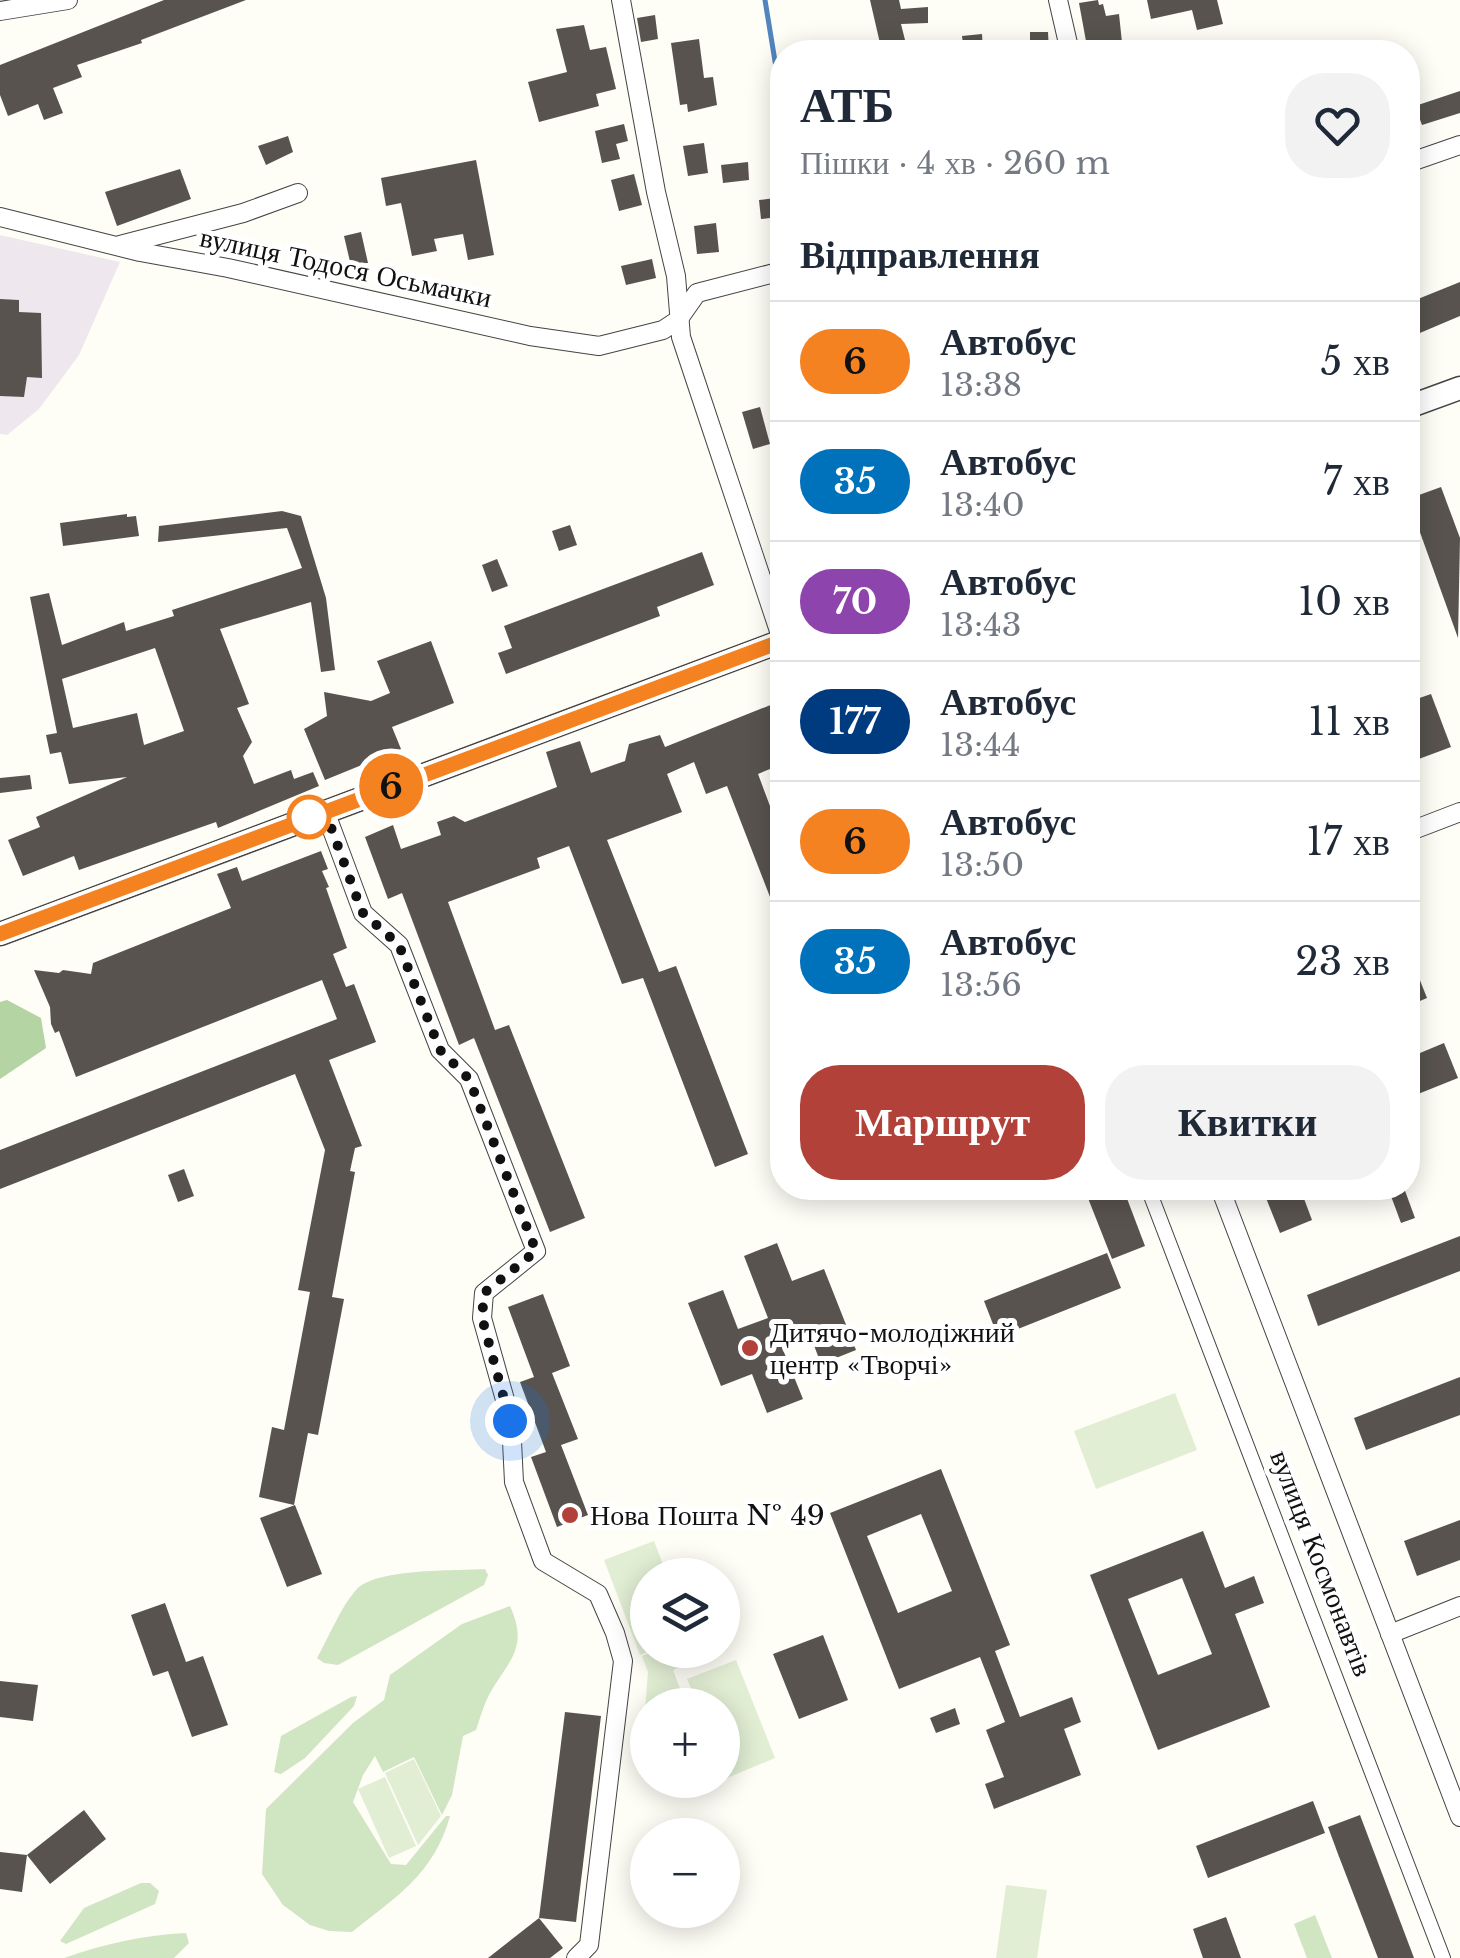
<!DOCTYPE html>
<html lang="uk">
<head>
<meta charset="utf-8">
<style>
	body { margin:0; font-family:"Libre Baskerville",serif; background:#f2f2f3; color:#1f2937; height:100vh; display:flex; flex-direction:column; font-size:38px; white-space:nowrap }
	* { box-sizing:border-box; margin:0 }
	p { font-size:32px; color:#747a83 }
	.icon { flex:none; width:55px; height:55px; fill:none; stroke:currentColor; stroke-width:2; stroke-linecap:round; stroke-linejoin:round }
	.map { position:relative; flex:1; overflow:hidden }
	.details { position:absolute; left:770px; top:40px; width:650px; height:1160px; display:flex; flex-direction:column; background:#fff; border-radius:40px; box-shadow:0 5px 25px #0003 }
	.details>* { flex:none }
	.badge { padding:0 20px; border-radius:32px; font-size:35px; line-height:65px }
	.buttons { position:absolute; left:630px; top:1558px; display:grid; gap:20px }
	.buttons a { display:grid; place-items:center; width:110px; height:110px; border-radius:50%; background:#fff; box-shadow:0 5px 25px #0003; font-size:50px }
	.you { position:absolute; width:50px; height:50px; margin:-25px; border:8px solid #fff; border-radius:50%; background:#1a73e8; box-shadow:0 0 0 15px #1a73e833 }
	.map>.badge { position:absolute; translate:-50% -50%; box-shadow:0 0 0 5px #fff }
	h2 { padding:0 30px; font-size:38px; line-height:90px }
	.round { display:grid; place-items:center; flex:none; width:105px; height:105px; border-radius:40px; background:#f2f2f3 }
	.summary { display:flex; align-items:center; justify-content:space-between; height:170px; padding:0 30px }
	h1 { font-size:48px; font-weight:600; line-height:75px }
	.action { display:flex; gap:20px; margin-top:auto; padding:20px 30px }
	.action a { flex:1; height:115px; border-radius:40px; background:#b14139; color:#fff; font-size:40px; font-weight:600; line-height:115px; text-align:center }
	.action a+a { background:#f2f2f3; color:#1f2937 }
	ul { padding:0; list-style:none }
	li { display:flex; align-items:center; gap:30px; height:120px; padding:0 30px; border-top:2px solid #e0e1e3 }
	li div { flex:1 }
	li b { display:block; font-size:38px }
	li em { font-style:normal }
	li .badge { min-width:110px; font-weight:700; text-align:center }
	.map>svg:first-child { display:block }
	.industrial { fill:#eee7ee }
	.green { fill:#d0e5c2 }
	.forest { fill:#b4d4a4 }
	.pitch { fill:#e1eed3 }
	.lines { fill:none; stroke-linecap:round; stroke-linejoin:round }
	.stream { stroke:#5085be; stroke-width:5 }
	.building { fill:#58534e; fill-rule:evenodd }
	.pedestrian-casing { stroke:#444; stroke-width:16 }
	.minor-casing { stroke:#444; stroke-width:20 }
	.tertiary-casing { stroke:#444; stroke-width:25 }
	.pedestrian { stroke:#fff; stroke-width:14 }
	.minor { stroke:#fff; stroke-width:18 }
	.tertiary { stroke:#fff; stroke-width:22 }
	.line-casing { stroke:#fff; stroke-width:22 }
	.line { stroke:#f58220; stroke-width:15 }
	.walk { stroke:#111; stroke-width:10; stroke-dasharray:0 18 }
	.stop-dot { fill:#fff; stroke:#f58220; stroke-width:5 }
	.poi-dot { fill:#b14139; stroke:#fff; stroke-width:4 }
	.labels { text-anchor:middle; stroke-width:10; stroke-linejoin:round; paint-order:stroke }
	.street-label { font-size:28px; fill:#111; stroke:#fff }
	.poi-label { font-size:28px; fill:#111; stroke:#fff; text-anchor:start }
</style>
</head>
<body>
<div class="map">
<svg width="1460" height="1958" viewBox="0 0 1460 1958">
	<rect width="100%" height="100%" fill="#fefdf6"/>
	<polygon class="industrial" points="0,235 120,262 79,355 39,409 7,435 0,434"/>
	<g class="green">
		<path d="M 485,1569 L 488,1575 L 484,1585 L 338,1665 L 324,1663 L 317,1658 C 329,1637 340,1608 356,1590 C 375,1568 455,1571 485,1569 Z"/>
		<path d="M 510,1606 C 529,1648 509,1660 490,1693 C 484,1704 480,1718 476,1730 L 463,1736 L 452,1795 L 442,1815 L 414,1757 L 383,1772 L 375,1756 L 363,1775 L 353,1802 L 391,1864 L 406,1865 L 446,1816 L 450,1816 C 434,1874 396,1897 352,1932 L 329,1931 L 310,1925 L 283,1905 L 262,1874 L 266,1809 L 353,1723 L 384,1700 L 390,1675 L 462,1624 Z"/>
		<polygon points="357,1696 354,1706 305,1758 281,1774 274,1772 281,1736 351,1697"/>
		<polygon points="141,1883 150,1883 159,1891 155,1904 66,1944 60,1941 84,1908"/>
		<polygon points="1315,1915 1332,1958 1307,1958 1294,1924"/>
		<path d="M 186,1933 L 189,1943 L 174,1958 L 64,1958 C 103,1944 145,1935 186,1933 Z"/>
	</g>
	<polygon class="forest" points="7,1000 41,1018 46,1048 0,1079 0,1002"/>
	<g class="pitch">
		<polygon points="1175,1393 1197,1450 1096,1489 1074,1431"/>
		<polygon points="654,1541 667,1575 648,1575 648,1650 652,1650 640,1655 604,1560"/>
		<polygon points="657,1650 696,1650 700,1658 673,1670 686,1705 648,1705 647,1772 640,1771 648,1672 642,1656"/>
		<polygon points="736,1660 775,1758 727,1778 723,1766 722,1705 698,1705 687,1679"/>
		<polygon points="414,1759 441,1816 418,1845 385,1773"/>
		<polygon points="385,1777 416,1846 389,1858 358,1789"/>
		<polygon points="1006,1885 1047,1890 1037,1958 996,1958"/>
	</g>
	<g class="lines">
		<polyline class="stream" points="765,0 782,104"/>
	</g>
	<g class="building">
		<polygon points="164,0 246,0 141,40 142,43 77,65 82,77 53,88 63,113 44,120 38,104 8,116 0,95 0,65"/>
		<polygon points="870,0 899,0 901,9 928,7 928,23 901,24 908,52 882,52"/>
		<polygon points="1098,0 1099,5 1103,4 1106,16 1119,14 1123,52 1088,52 1079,3"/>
		<polygon points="1147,0 1217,0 1223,24 1197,30 1192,10 1151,19"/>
		<polygon points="655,15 658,39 641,42 637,18"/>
		<polygon points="584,25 590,50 606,47 616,89 596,94 599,106 539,122 528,82 567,72 556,29"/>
		<polygon points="1030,32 1048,32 1049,52 1030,52"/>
		<polygon points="982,34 983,52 964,52 962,36"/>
		<polygon points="699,39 704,78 713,77 717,105 688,112 687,104 680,105 671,43"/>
		<polygon points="1460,91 1460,113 1422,125 1415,106"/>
		<polygon points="624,124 628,141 616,144 620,159 602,163 595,131"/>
		<polygon points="288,136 293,152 266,165 258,146"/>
		<polygon points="704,143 708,173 688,176 683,146"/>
		<polygon points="476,160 494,255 468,260 463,234 434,239 437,251 412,256 401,203 386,206 381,178"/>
		<polygon points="748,162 749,180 723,183 721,165"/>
		<polygon points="180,169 191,199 117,226 105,192"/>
		<polygon points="634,174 642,205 619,211 611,180"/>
		<polygon points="775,198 778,217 761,219 759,200"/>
		<polygon points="716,223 719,252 697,254 694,226"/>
		<polygon points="361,232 368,263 351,266 344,236"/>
		<polygon points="652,259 656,278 626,285 621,266"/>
		<polygon points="1460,282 1460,316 1408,338 1408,303"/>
		<polygon points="0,299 19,300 19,312 41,313 42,378 27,377 24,397 0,396"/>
		<polygon points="760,407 770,444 753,449 742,412"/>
		<polygon points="1441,487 1460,538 1458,638 1408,499"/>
		<path d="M 282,511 L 301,516 L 326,598 L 335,670 L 321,672 L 311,602 L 220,629 L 249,704 L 237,708 L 252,742 L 243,756 L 254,784 L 291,770 L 294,779 L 313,772 L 319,786 L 218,828 L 216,822 L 79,870 L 74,856 L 23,876 L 8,840 L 40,827 L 36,817 L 127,777 L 69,784 L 61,752 L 50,754 L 46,735 L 57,733 L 30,597 L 49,593 L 62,645 L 124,622 L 126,631 L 174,616 L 172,610 L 302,568 L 287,528 L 158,542 L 159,526 ZM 155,648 L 184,731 L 144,745 L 137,713 L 73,728 L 62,679 Z"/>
		<polygon points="127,514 127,517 136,516 139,536 63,546 60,523"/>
		<polygon points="570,525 577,545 559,551 552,531"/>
		<polygon points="702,552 714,585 657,607 660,616 506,674 498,653 512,648 504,626"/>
		<polygon points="497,559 508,586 492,592 482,565"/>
		<polygon points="431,641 454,703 392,727 401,749 325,780 304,729 327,716 324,692 371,701 390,693 377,661"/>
		<polygon points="1431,694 1451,747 1408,763 1408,702"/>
		<polygon points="773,704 782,715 782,764 758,774 782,838 782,928 727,786 706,794 694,762 667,774 682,812 607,840 659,972 676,966 748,1154 715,1167 643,978 622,984 569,846 537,858 540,868 448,902 495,1030 509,1025 585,1218 550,1232 474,1038 459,1045 402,893 388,899 365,837 393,825 401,849 441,835 437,822 454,816 465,822 557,787 546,752 580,741 591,773 625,761 629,744 660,735 665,747"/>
		<polygon points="30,775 32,789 0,793 0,778"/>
		<polygon points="321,851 328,869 322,871 329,887 326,888 347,948 333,954 346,987 354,984 376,1042 329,1060 362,1146 355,1148 350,1171 355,1172 332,1297 344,1299 318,1435 308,1433 294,1505 259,1497 272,1427 284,1430 310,1292 298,1290 325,1150 295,1074 0,1189 0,1150 337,1019 322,980 76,1077 59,1031 55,1033 51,1024 50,1007 34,970 59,973 63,970 91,974 93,963 231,908 217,874 237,867 242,881"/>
		<polygon points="1408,950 1427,998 1408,1006"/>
		<polygon points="1444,1043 1458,1078 1408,1098 1408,1058"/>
		<polygon points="184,1169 194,1196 178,1202 168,1175"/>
		<polygon points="1084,1188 1123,1188 1145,1246 1112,1259"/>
		<polygon points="1262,1188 1300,1188 1312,1220 1280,1233"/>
		<polygon points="1388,1188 1404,1188 1415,1218 1401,1223"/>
		<polygon points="1460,1236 1460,1271 1318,1326 1307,1295"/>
		<polygon points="777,1243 792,1281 824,1269 856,1350 821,1364 806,1324 777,1335 803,1399 767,1413 752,1374 721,1386 688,1303 723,1290 738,1329 768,1318 744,1256"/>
		<polygon points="1107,1253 1121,1288 998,1337 984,1301"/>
		<polygon points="543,1294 570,1366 552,1373 578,1439 561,1445 588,1515 557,1527 531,1457 546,1452 520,1382 534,1377 508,1307"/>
		<polygon points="1460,1377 1460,1415 1366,1450 1354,1418"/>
		<path d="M 941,1469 L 1010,1645 L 995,1651 L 1020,1717 L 1072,1697 L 1081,1722 L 1064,1729 L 1081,1775 L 994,1809 L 985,1784 L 1004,1777 L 986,1730 L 1005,1722 L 980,1657 L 899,1689 L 830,1513 ZM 921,1514 L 952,1591 L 898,1613 L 867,1536 Z"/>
		<polygon points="295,1505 322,1574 287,1587 260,1518"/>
		<polygon points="1460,1520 1460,1560 1417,1576 1404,1541"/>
		<path d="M 1203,1531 L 1225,1588 L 1254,1576 L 1264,1603 L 1235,1614 L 1270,1707 L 1158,1750 L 1090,1575 ZM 1182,1578 L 1212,1654 L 1158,1675 L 1128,1599 Z"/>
		<polygon points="165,1603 186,1662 203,1656 228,1725 192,1737 168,1671 153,1676 131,1615"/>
		<polygon points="823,1635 848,1700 799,1719 773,1654"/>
		<polygon points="0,1681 38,1685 33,1721 0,1717"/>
		<polygon points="955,1708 960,1724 936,1733 930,1718"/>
		<polygon points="565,1712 601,1716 576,1922 539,1918"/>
		<polygon points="1313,1801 1325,1833 1208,1878 1196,1846"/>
		<polygon points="84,1810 106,1839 50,1884 27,1855"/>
		<polygon points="1360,1815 1414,1958 1378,1958 1338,1854 1328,1827"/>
		<polygon points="0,1852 27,1855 22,1892 0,1889"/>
		<polygon points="1226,1917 1241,1958 1203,1958 1193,1929"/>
		<polygon points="539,1918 563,1948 550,1958 488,1958"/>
	</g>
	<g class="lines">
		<g class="pedestrian-casing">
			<polyline id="pedestrian" points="1148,1188 1443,1958"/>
		</g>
		<g class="minor-casing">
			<g id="minor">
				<polyline points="621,0 656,192 676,276 681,337 782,640"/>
				<polyline points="1058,0 1070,52"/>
				<polyline points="0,11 68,0"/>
				<polyline points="1408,163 1460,145"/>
				<polyline points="0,217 140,252 228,268 530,336 599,346 663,330 678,320 697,293 782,271"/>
				<polyline points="120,245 243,213 298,193"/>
				<polyline points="325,811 363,913 399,945 440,1050 469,1079 536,1251 484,1293 482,1318 511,1421 514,1482 543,1561 598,1594 615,1633 623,1661 589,1945 576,1958"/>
				<polyline points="1408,832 1460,812"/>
				<polyline points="1220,1188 1460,1817"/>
				<polyline points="1390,1634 1460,1606"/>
			</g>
		</g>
		<g class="tertiary-casing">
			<g id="tertiary">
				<polyline points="1408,407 1460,388"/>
				<polyline points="0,934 782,641"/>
			</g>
		</g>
		<use href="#pedestrian" class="pedestrian"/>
		<use href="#minor" class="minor"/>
		<use href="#tertiary" class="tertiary"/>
	</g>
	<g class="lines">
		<g class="line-casing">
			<polyline id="line" points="0,934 782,641"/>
		</g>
		<use href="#line" class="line"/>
		<polyline class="walk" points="309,817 325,811 362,912 399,945 440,1050 469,1079 536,1251 484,1293 482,1318 510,1421"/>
	</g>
	<circle class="stop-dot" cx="309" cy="817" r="20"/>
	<g class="poi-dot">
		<circle cx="750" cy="1348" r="10"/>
		<circle cx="570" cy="1515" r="10"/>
	</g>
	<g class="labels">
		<g class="street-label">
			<text transform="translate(346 267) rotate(12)" y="10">вулиця Тодося Осьмачки</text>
			<text transform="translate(1322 1563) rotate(69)" y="10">вулиця Космонавтів</text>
		</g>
		<g class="poi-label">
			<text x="770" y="1342">Дитячо-молодіжний<tspan x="770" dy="32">центр «Творчі»</tspan></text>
			<text x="590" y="1525">Нова Пошта № 49</text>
		</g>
	</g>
</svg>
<div class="buttons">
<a><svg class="icon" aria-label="layers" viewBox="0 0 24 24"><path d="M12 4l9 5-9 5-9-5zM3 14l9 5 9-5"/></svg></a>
<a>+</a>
<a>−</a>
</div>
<div class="you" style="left:510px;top:1421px"></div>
<b class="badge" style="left:391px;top:786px;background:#f58220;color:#111">6</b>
<section class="details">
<div class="summary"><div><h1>АТБ</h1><p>Пішки · 4 хв · 260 m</p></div><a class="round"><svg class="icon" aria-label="heart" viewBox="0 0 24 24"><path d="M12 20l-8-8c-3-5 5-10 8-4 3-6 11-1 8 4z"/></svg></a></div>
<h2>Відправлення</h2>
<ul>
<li><span class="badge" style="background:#f58220;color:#111">6</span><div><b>Автобус</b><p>13:38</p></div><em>5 хв</em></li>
<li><span class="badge" style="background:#0072bc;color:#fff">35</span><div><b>Автобус</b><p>13:40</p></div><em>7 хв</em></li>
<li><span class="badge" style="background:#8e44ad;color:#fff">70</span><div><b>Автобус</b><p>13:43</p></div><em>10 хв</em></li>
<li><span class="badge" style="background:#003b80;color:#fff">177</span><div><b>Автобус</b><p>13:44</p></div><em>11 хв</em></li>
<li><span class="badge" style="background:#f58220;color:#111">6</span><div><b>Автобус</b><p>13:50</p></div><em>17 хв</em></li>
<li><span class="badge" style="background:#0072bc;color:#fff">35</span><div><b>Автобус</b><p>13:56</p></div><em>23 хв</em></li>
</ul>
<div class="action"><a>Маршрут</a><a>Квитки</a></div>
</section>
</div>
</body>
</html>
